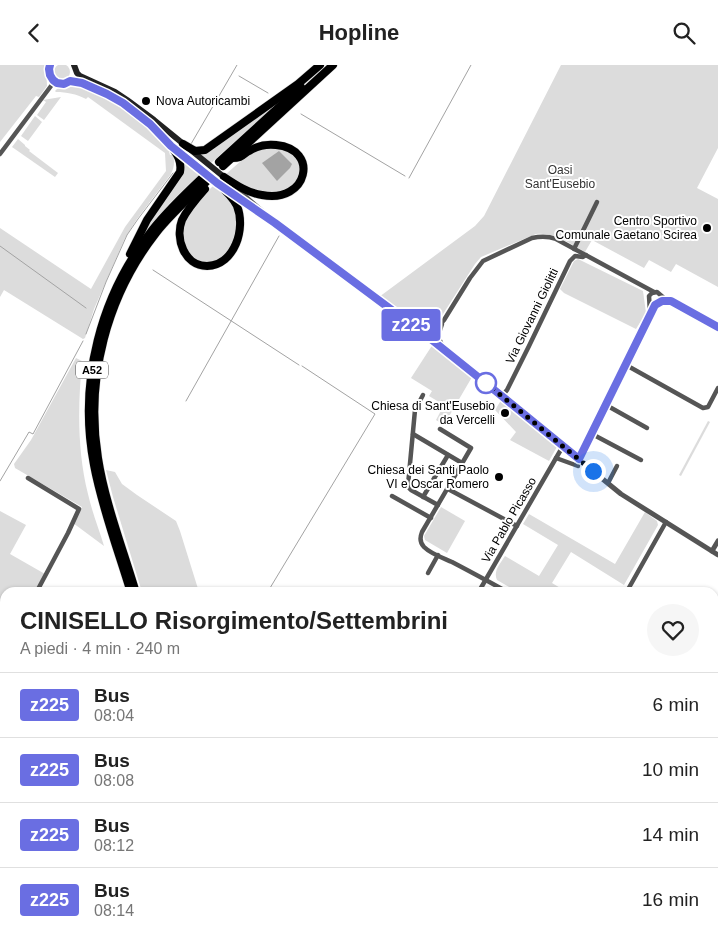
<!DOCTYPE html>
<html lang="it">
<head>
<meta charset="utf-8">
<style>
	body { margin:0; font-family:Helvetica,sans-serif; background:#f6f6f6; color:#222; height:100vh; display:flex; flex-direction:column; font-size:19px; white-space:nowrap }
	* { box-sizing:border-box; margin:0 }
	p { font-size:16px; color:#767676 }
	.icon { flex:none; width:28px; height:28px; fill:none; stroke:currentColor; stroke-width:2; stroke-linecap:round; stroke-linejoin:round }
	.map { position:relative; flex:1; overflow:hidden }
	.panel { position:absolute; left:0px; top:522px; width:719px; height:356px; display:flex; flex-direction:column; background:#fff; border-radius:15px 15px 0 0; box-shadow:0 1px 4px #0004 }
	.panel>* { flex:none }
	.badge { padding:0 10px; border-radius:4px; font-size:18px; line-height:32px }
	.you { position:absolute; width:25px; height:25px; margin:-12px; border:4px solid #fff; border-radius:50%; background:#1a73e8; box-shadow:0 0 0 8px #1a73e833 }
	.map>.badge { position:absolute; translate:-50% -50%; box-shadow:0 0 0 2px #fff }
	.round { display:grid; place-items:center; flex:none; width:52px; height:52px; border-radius:26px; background:#f6f6f6 }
	.summary { display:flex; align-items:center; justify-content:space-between; height:85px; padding:0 20px }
	h1 { font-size:24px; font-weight:600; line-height:38px }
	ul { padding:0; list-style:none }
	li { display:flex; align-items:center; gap:15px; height:65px; padding:0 20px; border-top:1px solid #e0e0e0 }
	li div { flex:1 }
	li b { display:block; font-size:19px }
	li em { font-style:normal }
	li .badge { min-width:55px; font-weight:700; text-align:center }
	header { display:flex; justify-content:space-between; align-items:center; height:65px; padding:0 20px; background:#fff; font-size:22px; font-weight:600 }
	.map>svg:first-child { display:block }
	.green { fill:#dcdcdc }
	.water { fill:#a3a3a3 }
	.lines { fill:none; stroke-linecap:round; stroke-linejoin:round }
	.stream { stroke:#a3a3a3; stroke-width:1 }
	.motorway-casing { stroke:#dbdbdb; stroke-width:9 }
	.minor { stroke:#555; stroke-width:4.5 }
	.tertiary { stroke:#555; stroke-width:5 }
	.secondary { stroke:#222; stroke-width:6 }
	.motorway { stroke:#000; stroke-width:8 }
	.line-casing { stroke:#fff; stroke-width:11 }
	.line { stroke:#6a6ee2; stroke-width:8 }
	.walk { stroke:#000; stroke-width:5; stroke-dasharray:0 9 }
	.poi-dot { fill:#000; stroke:#fff; stroke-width:2 }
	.stop-dot { fill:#fff; stroke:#6a6ee2; stroke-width:2.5 }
	.labels { text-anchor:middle; stroke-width:4; stroke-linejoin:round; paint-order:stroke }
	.shield { fill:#fff; stroke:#4c4c4c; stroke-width:1 }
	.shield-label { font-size:11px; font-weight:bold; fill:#000 }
	.poi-label { font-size:12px; fill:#000; stroke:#fff; text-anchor:end }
	.park-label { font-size:12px; fill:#333; stroke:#fff }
	.street-label { font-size:12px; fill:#000; stroke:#fff }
</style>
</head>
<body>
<header><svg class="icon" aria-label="back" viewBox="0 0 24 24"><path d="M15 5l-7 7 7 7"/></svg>Hopline<svg class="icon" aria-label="search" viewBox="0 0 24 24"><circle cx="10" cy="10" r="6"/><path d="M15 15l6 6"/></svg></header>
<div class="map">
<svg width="718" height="878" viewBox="0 0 718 878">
	<rect width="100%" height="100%" fill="#fff"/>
	<g class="green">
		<circle cx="62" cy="7" r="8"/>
		<polygon points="0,0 46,0 47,21 39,32 36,31 0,77"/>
		<path d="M 561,0 L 718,0 L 718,83 L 697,123 L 718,134 L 718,222 L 676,199 L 671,207 L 649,195 L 644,203 L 592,175 L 585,187 C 569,178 554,167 536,169 L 481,192 L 475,199 L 436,260 C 432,265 427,267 421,264 L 379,232 L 475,161 L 484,151 Z"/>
		<path d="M 75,20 L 79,21 L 110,35 L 145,60 L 147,59 L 168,83 L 170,90 L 173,90 C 175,97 174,103 171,109 L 137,154 L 125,173 L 94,244 L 85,273 L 83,274 L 4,225 L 0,232 L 0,163 L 91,224 L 125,162 L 166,106 L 165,88 L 88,32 L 86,34 C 76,29 67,27 56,27 L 55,26 C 59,21 69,21 75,20 Z"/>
		<polygon points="286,31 210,99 198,90"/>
		<polygon points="61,32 44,55 37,50 46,37 43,35"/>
		<polygon points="35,51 42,57 28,76 21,71"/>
		<polygon points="18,74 25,80 25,81 30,85 29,86 58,108 55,112 12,82"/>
		<polygon points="268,81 285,84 298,93 301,110 287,127 257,127 225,110 251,87"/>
		<polygon points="183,95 201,108 200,109 171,137 140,173"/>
		<polygon points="215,119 234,139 239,157 231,184 218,196 201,199 189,191 182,171 184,157 196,138"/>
		<polygon points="578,194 643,226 646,248 636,264 564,228 560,224 574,196"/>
		<polygon points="433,279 472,312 444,360 436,355 444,340 429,331 432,326 411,313"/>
		<path d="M 76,293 L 82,296 C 78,340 77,386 88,429 C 92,447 99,464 104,481 L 73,458 L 82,442 L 15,403 L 14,399 L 31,375 Z"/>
		<polygon points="504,336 518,349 558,380 549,396 510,375 516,367 495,345 500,337"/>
		<polygon points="708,356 710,357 681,411 679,410"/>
		<polygon points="106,405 115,407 122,419 137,430 176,456 180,466 199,527 142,527 113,432"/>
		<polygon points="441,442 465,456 447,488 425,475 424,471"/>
		<polygon points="0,446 26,460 10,489 45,509 34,527 5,528 5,579 0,587"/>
		<path d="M 645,447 L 657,456 L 658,460 L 624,520 L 571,487 L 552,518 L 567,527 L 518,527 L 497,515 C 493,506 500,499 505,491 L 539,511 L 558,480 L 523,459 L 529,449 L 615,499 Z"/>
		<polygon points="0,596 5,598 5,685 0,682"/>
	</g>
	<polygon class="water" points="279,86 292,99 290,103 277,116 262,98"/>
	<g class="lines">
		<g class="stream">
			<polyline points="239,11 268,28"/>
			<polyline points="301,49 405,111"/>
			<polyline points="191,79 237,0"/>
			<polyline points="409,113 471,0"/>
			<polyline points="0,181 86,243"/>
			<polyline points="153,205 299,300"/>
			<polyline points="86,269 106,217 127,170 138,154 173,108"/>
			<polyline points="186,336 279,171"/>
			<polyline points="0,416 29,367 33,369 83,276"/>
			<polyline points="267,528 375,349 302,301"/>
			<polyline points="86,874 94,878"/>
		</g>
		<g class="motorway-casing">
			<g id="motorway">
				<polyline points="183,79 195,86 205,85 298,19 320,0"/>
				<polyline points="219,97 301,22"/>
				<polyline points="223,101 333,0"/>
				<path d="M 224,112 C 236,120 248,128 262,130 C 308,139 320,84 276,80 C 267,79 257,81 249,86 C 246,87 243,91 240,92 C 237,93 235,93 232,93"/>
				<path d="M 205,124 C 197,133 188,143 182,155 C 175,173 184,201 207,201 C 235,200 246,163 237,141 C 233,132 225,125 217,118"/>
				<path d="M 130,189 L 147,155 L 180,107 C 182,96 177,89 171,81"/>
				<path d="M 131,528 C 118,485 102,443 94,400 C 78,317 100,230 153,164 C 168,145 185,129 203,112"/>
				<path d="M 136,528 C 123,484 105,438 98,393 C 85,313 107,231 156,168 C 171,149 189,133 207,116"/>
				<polyline points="206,878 206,874"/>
				<polyline points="211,878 211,874"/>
			</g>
		</g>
		<g class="minor">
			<polyline points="0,89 51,21"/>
			<polyline points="574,184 597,137"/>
			<polyline points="650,247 649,231 652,228 657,227 664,233 718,262"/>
			<path d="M 422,268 L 433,267 L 444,255 L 470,213 L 483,196 L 532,173 C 541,171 548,171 556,174 L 654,227"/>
			<polyline points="438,271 441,278 446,285"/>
			<polyline points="432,275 438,271 442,259"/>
			<polyline points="626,300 703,343 708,342 718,323"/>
			<polyline points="423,330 415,345 408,420 408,422 411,425 438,440"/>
			<polyline points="502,331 507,325 529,281 570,196 575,191 583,192 586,190"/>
			<polyline points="606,340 647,363"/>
			<path d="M 440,364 L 471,383 L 422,467 C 420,472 420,478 424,482 C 431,489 443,493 452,497 C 471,507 490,517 509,528"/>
			<polyline points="413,369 462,398"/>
			<polyline points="592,369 641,395"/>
			<polyline points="556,393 578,401"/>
			<path d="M 579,394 L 652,245 C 656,238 662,235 671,236"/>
			<polyline points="28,413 79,444 68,468 36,528"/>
			<polyline points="608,418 617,401"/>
			<polyline points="448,424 517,461"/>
			<polyline points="392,431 431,453"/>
			<polyline points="423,432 448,390"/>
			<polyline points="428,508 438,490"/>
			<polyline points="478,528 563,381"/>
			<polyline points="626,528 666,457"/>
			<polyline points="0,591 5,582"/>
			<polyline points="714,671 718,674"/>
			<polyline points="0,685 5,688"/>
			<polyline points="714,703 718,706"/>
			<polyline points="0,713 5,704"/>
			<polyline points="0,827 5,826"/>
			<polyline points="714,830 718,823"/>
			<polyline points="714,854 718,856"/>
			<polyline points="668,874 675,878"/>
			<polyline points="684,878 686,874"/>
		</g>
		<g class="tertiary">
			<polyline points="234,122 262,146"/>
			<polyline points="230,126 275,158 452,291 621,429 718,490"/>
			<polyline points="712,486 718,476"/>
			<polyline points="714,640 718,632"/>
			<polyline points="714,651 718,643"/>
			<polyline points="591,878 593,874"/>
		</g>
		<g class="secondary">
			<polyline points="50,0 49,8 51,13 55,17 61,19 70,16 78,16 116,33 147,56 171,81 217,118"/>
			<polyline points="74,0 77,8 80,11 115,27 127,35 154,55 224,112"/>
		</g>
		<use href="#motorway" class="motorway"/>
	</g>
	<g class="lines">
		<g class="line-casing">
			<polyline id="line" points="50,0 49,4 50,10 53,15 57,18 64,19 70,16 82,18 107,29 123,38 150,59 171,81 217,118 275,158 432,275 498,328 579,394 655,240 662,236 671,236 718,262"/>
		</g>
		<use href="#line" class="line"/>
		<polyline class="walk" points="486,318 593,406"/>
	</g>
	<g class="poi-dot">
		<circle cx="146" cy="36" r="5"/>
		<circle cx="707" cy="163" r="5"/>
		<circle cx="505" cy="348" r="5"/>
		<circle cx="499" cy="412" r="5"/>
	</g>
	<circle class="stop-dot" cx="486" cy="318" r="10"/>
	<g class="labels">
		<rect class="shield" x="76" y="296.5" width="32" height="17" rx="4"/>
		<g class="shield-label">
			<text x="92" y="309">A52</text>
		</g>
		<g class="poi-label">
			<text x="156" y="40" text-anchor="start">Nova Autoricambi</text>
			<text x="697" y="160">Centro Sportivo<tspan x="697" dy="14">Comunale Gaetano Scirea</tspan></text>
			<text x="495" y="345">Chiesa di Sant'Eusebio<tspan x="495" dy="14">da Vercelli</tspan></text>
			<text x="489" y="409">Chiesa dei Santi Paolo<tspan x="489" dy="14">VI e Oscar Romero</tspan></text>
		</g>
		<g class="park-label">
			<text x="560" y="109">Oasi<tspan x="560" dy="14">Sant'Eusebio</tspan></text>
		</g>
		<g class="street-label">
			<text transform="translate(532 251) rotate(-64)" y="4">Via Giovanni Giolitti</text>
			<text transform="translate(509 455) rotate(-60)" y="4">Via Pablo Picasso</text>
		</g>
	</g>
</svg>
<div class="you" style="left:593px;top:406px"></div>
<b class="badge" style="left:411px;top:260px;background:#6a6ee2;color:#fff">z225</b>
<section class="panel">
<div class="summary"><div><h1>CINISELLO Risorgimento/Settembrini</h1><p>A piedi · 4 min · 240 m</p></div><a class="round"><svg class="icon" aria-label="heart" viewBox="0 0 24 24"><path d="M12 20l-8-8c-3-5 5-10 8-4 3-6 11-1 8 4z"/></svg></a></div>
<ul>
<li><span class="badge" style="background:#6a6ee2;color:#fff">z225</span><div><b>Bus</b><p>08:04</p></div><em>6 min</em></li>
<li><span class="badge" style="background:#6a6ee2;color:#fff">z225</span><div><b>Bus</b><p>08:08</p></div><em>10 min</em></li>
<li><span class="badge" style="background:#6a6ee2;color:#fff">z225</span><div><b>Bus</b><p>08:12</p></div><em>14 min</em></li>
<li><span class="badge" style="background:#6a6ee2;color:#fff">z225</span><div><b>Bus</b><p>08:14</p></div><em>16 min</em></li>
</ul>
</section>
</div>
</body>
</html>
